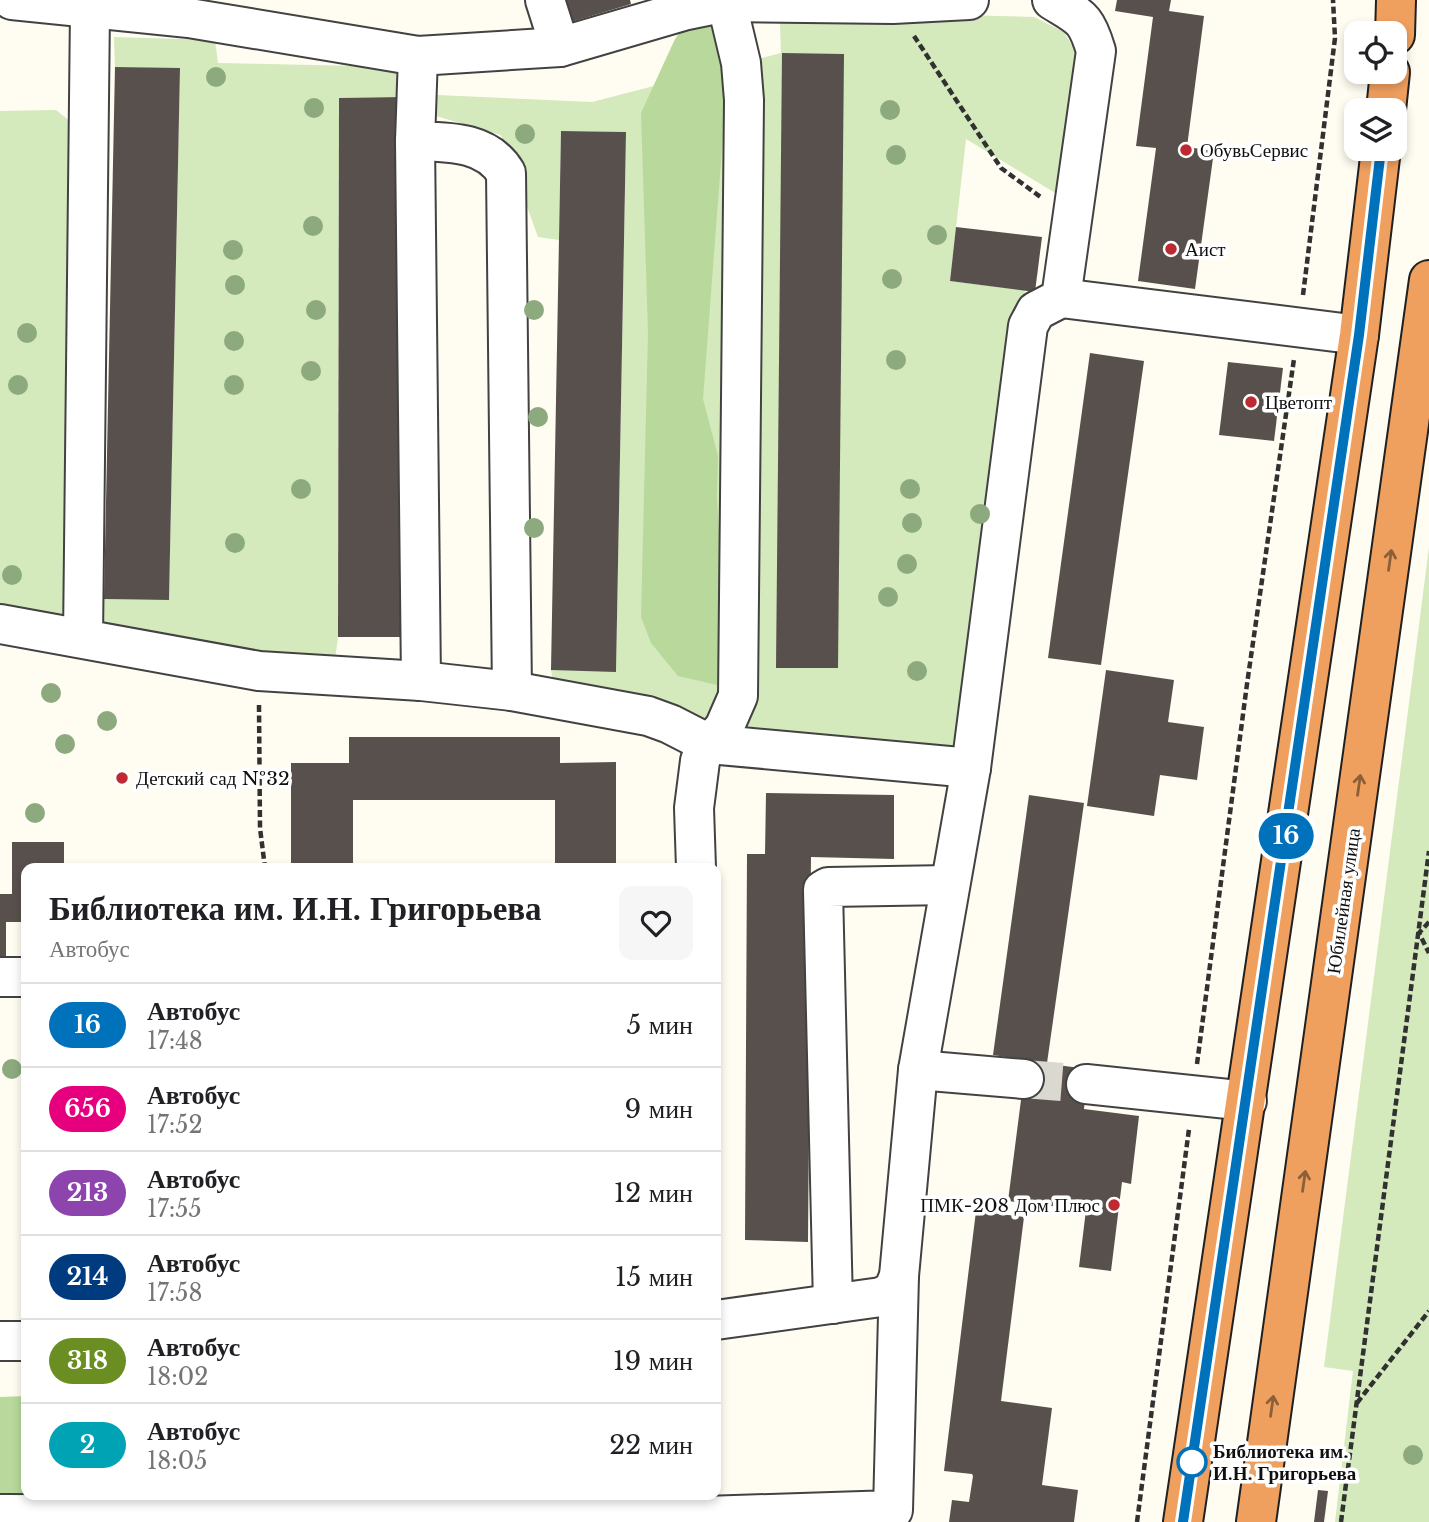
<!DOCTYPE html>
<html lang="ru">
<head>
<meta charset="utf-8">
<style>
	body { margin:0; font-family:"Libre Baskerville",serif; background:#f6f6f6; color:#202124; height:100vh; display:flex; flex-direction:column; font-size:26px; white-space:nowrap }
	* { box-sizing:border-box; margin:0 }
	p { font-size:23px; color:#757577 }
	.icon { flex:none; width:38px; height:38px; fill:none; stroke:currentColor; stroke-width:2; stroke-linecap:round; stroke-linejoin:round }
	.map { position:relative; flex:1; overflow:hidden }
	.drawer { position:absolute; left:21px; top:863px; width:700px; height:637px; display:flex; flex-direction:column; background:#fff; border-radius:14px; box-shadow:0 4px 10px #0003 }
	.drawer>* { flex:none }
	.badge { padding:0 14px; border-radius:23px; font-size:24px; line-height:46px }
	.fabs { position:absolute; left:1344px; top:21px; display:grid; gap:14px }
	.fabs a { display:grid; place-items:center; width:63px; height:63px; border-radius:14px; background:#fff; box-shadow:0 4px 10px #0003; font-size:35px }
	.map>.badge { position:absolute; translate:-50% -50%; box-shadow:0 0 0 4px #fff }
	.round { display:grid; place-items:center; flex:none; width:74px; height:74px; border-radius:14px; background:#f6f6f6 }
	.overview { display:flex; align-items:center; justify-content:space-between; height:119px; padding:0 28px }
	h1 { font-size:33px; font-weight:800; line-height:52px }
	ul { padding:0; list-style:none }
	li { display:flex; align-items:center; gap:21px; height:84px; padding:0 28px; border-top:2px solid #e0e0e0 }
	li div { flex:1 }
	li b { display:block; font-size:26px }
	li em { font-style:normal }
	li .badge { min-width:77px; font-weight:700; text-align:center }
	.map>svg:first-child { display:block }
	.green { fill:#d4e9bc }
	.forest { fill:#b8d99b }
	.building { fill:#58504c }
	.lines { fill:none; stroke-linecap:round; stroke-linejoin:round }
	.minor-tunnel { stroke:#dbd8d0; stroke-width:38; stroke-dasharray:38 19; stroke-linecap:butt }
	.minor-casing { stroke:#424242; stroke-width:42 }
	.highway-casing { stroke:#202020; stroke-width:42 }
	.path { stroke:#313131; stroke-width:4.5; stroke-dasharray:7 3.5; stroke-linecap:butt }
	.minor { stroke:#fff; stroke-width:38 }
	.highway { stroke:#f0a05e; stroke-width:38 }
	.tree { fill:#8daa7e }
	.oneway { stroke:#8b5f3a }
	.line-casing { stroke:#fff; stroke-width:16 }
	.line { stroke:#0072bc; stroke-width:10 }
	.poi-dot { fill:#bd2a32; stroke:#fff; stroke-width:2.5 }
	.stop-dot { fill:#fff; stroke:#0072bc; stroke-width:3.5 }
	.labels { text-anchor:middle; stroke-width:7; stroke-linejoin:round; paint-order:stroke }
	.poi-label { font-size:19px; fill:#0f0f0f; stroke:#fff; text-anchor:start }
	.street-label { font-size:19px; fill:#0f0f0f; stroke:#fff }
	.stop-label { font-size:19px; font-weight:bold; fill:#0f0f0f; stroke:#fff; text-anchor:start }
</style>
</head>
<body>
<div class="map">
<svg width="1429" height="1522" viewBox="0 0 1429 1522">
	<rect width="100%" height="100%" fill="#fffcf2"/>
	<g class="green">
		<polygon points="919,14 1034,17 1064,32 1084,65 1067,200 966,139 950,281 1025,290 974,740 955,753 772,738 553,681 551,670 616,671 626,132 561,131 559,240 538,237 501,135 436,116 437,95 592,102 781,53 780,22"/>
		<polygon points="114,37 215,40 218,63 404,67 402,97 339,98 338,637 335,660 259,659 104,633 104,599 169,600 180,69 115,67"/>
		<polygon points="56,110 77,127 70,622 0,610 0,111"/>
		<polygon points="1429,547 1429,1522 1335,1522 1353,1371 1324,1367"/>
	</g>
	<g class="forest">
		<polygon points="753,18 752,60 725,109 703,399 718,456 717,500 724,612 717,685 678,676 651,643 641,617 648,332 641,113 675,39 683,28"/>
		<polygon points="26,1396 26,1494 0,1494 0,1397"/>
	</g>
	<g class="building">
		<polygon points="561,0 630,0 631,4 568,23"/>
		<polygon points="1117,0 1171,0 1169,11 1204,16 1187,147 1214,151 1195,289 1138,281 1156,148 1136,146 1153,17 1115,11"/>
		<polygon points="782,53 844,54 838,668 776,668"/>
		<polygon points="115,67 180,68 169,600 104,599"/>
		<polygon points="402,97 401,637 338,637 339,98"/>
		<polygon points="561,131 626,132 616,672 551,670"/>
		<polygon points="956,227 1042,237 1035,292 950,281"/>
		<polygon points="1090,353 1144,361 1101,665 1048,658"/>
		<polygon points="1228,362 1283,368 1274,441 1219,435"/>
		<polygon points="1106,670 1174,680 1168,722 1204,727 1197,780 1160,775 1154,816 1087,806"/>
		<polygon points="349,737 560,737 560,763 616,762 616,868 555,868 555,800 353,800 353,868 291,868 291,763 349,763"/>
		<polygon points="766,793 894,795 894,859 811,857 808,1242 745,1240 747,854 765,854"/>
		<polygon points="1029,795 1084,803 1047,1063 993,1055"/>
		<polygon points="12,842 64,842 64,868 26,868 26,922 6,922 6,974 0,974 0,894 12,894"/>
		<polygon points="1026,1061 1088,1069 1084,1109 1139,1116 1131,1184 1122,1182 1111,1271 1079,1267 1086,1210 1008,1201"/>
		<polygon points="976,1211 1024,1217 1001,1401 1052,1408 1042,1485 1078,1490 1074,1522 949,1522 952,1500 969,1502 973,1476 972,1474 944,1471"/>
		<polygon points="1318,1490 1328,1491 1324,1522 1314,1522"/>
	</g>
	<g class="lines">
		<polyline class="minor-tunnel" points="1024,1079 1086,1084"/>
		<g class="minor-casing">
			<g id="minor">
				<polyline points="12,0 189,18 418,56 560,47 683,11 727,2 893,4 969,0"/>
				<polyline points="545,0 560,47"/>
				<path d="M 418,56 L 415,141 C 448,142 487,141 506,173 L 512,691"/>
				<polyline points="415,141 421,681"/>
				<polyline points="1061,298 1359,335"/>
				<polyline points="0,624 259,671 421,681 512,691 648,716 670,724 709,744 971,768"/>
				<polyline points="83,638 90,10"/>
				<polyline points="696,868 694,808 700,761 704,750 724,728 738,696 744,100 741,63 726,0"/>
				<polyline points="0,977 26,977"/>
				<polyline points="918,1070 1024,1079"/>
				<polyline points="1086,1084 1247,1101"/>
				<polyline points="833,1304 823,890 828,887 950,885"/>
				<path d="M 716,1320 L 881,1297 L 893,1291 L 899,1276 L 918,1070 L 971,768 L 1028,326 L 1036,311 L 1061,298 L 1096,51 C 1086,17 1081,18 1052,0"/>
				<polyline points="0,1341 26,1341"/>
				<polyline points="0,1514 705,1516 893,1510 899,1276"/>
			</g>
		</g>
		<g class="highway-casing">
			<g id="highway">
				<polyline points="1395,35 1396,0"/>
				<polyline points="1386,110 1390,72"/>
				<polyline points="1183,1522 1359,335 1381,149"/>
				<polyline points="1256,1522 1429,280"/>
			</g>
		</g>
		<g class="path">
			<polyline points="914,36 1001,168 1042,198"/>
			<polyline points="1303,295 1335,38 1333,0"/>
			<polyline points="259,705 260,828 265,868"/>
			<polyline points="1429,922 1419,933 1429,953"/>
			<polyline points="1197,1064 1247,684 1294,359"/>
			<polyline points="1357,1403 1429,1311"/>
			<polyline points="1137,1522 1189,1129"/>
			<polyline points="1341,1522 1429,851"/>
		</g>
		<use href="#minor" class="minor"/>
		<use href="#highway" class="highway"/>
	</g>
	<g class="tree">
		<circle cx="216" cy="77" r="10"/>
		<circle cx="314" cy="108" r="10"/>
		<circle cx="890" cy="110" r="10"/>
		<circle cx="525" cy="134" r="10"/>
		<circle cx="896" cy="155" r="10"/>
		<circle cx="313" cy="226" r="10"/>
		<circle cx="937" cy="235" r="10"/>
		<circle cx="233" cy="250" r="10"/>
		<circle cx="892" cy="279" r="10"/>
		<circle cx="235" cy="285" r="10"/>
		<circle cx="316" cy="310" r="10"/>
		<circle cx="534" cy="310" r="10"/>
		<circle cx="27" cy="333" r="10"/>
		<circle cx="234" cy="341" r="10"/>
		<circle cx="896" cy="360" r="10"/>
		<circle cx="311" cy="371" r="10"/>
		<circle cx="18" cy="385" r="10"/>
		<circle cx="234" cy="385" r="10"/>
		<circle cx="538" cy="417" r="10"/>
		<circle cx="301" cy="489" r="10"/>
		<circle cx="910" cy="489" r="10"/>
		<circle cx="980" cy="514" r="10"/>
		<circle cx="912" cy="523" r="10"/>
		<circle cx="534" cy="528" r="10"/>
		<circle cx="235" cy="543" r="10"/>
		<circle cx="907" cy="564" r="10"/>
		<circle cx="12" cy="575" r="10"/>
		<circle cx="888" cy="597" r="10"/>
		<circle cx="917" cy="671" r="10"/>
		<circle cx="51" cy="693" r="10"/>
		<circle cx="107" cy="721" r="10"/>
		<circle cx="65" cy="744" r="10"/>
		<circle cx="35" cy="813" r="10"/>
		<circle cx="12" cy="1069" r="10"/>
		<circle cx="1413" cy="1455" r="10"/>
	</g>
	<defs><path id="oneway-shaft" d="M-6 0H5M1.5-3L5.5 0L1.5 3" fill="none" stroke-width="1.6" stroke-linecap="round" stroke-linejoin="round" transform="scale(1.75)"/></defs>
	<g class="oneway">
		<use href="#oneway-shaft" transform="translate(1390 560) rotate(-82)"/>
		<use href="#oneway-shaft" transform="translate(1359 785) rotate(-82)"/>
		<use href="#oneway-shaft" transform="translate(1304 1181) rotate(-82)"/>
		<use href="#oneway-shaft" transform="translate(1272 1406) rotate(-82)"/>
	</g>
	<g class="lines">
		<g class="line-casing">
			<polyline id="line" points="1183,1522 1359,335 1381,149"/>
		</g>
		<use href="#line" class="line"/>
	</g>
	<g class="poi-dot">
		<circle cx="1186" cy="150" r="7"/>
		<circle cx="1171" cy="249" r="7"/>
		<circle cx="1251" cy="402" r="7"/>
		<circle cx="122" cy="778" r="7"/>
		<circle cx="1114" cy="1205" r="7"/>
	</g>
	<circle class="stop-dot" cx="1192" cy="1462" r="14"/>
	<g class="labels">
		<g class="poi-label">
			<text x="1200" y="157">ОбувьСервис</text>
			<text x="1185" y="256">Аист</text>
			<text x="1265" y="409">Цветопт</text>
			<text x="136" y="785">Детский сад №32</text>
			<text x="1100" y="1212" text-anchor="end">ПМК-208 Дом Плюс</text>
		</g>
		<g class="street-label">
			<text transform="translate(1343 901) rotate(-82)" y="7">Юбилейная улица</text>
		</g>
		<g class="stop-label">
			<text x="1213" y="1458">Библиотека им.<tspan x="1213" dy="22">И.Н. Григорьева</tspan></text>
		</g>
	</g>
</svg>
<div class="fabs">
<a><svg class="icon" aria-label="locate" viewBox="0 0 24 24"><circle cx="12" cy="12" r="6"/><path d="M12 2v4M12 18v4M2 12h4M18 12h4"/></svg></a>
<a><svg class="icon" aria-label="layers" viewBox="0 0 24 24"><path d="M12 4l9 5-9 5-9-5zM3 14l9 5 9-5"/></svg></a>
</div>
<b class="badge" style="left:1286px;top:836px;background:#0072bc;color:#fff">16</b>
<section class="drawer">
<div class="overview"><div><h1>Библиотека им. И.Н. Григорьева</h1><p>Автобус</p></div><a class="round"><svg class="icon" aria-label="heart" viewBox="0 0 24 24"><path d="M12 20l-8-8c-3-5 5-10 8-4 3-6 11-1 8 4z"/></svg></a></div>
<ul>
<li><span class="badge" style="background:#0072bc;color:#fff">16</span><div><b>Автобус</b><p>17:48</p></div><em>5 мин</em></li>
<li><span class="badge" style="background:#e6007e;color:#fff">656</span><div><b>Автобус</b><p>17:52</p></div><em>9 мин</em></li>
<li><span class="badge" style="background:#8e44ad;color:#fff">213</span><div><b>Автобус</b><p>17:55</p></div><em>12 мин</em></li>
<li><span class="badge" style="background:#003b80;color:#fff">214</span><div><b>Автобус</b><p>17:58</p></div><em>15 мин</em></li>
<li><span class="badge" style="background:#6b8e23;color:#fff">318</span><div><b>Автобус</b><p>18:02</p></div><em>19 мин</em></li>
<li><span class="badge" style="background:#00a3b4;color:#fff">2</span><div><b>Автобус</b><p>18:05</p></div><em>22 мин</em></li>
</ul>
</section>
</div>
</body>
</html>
